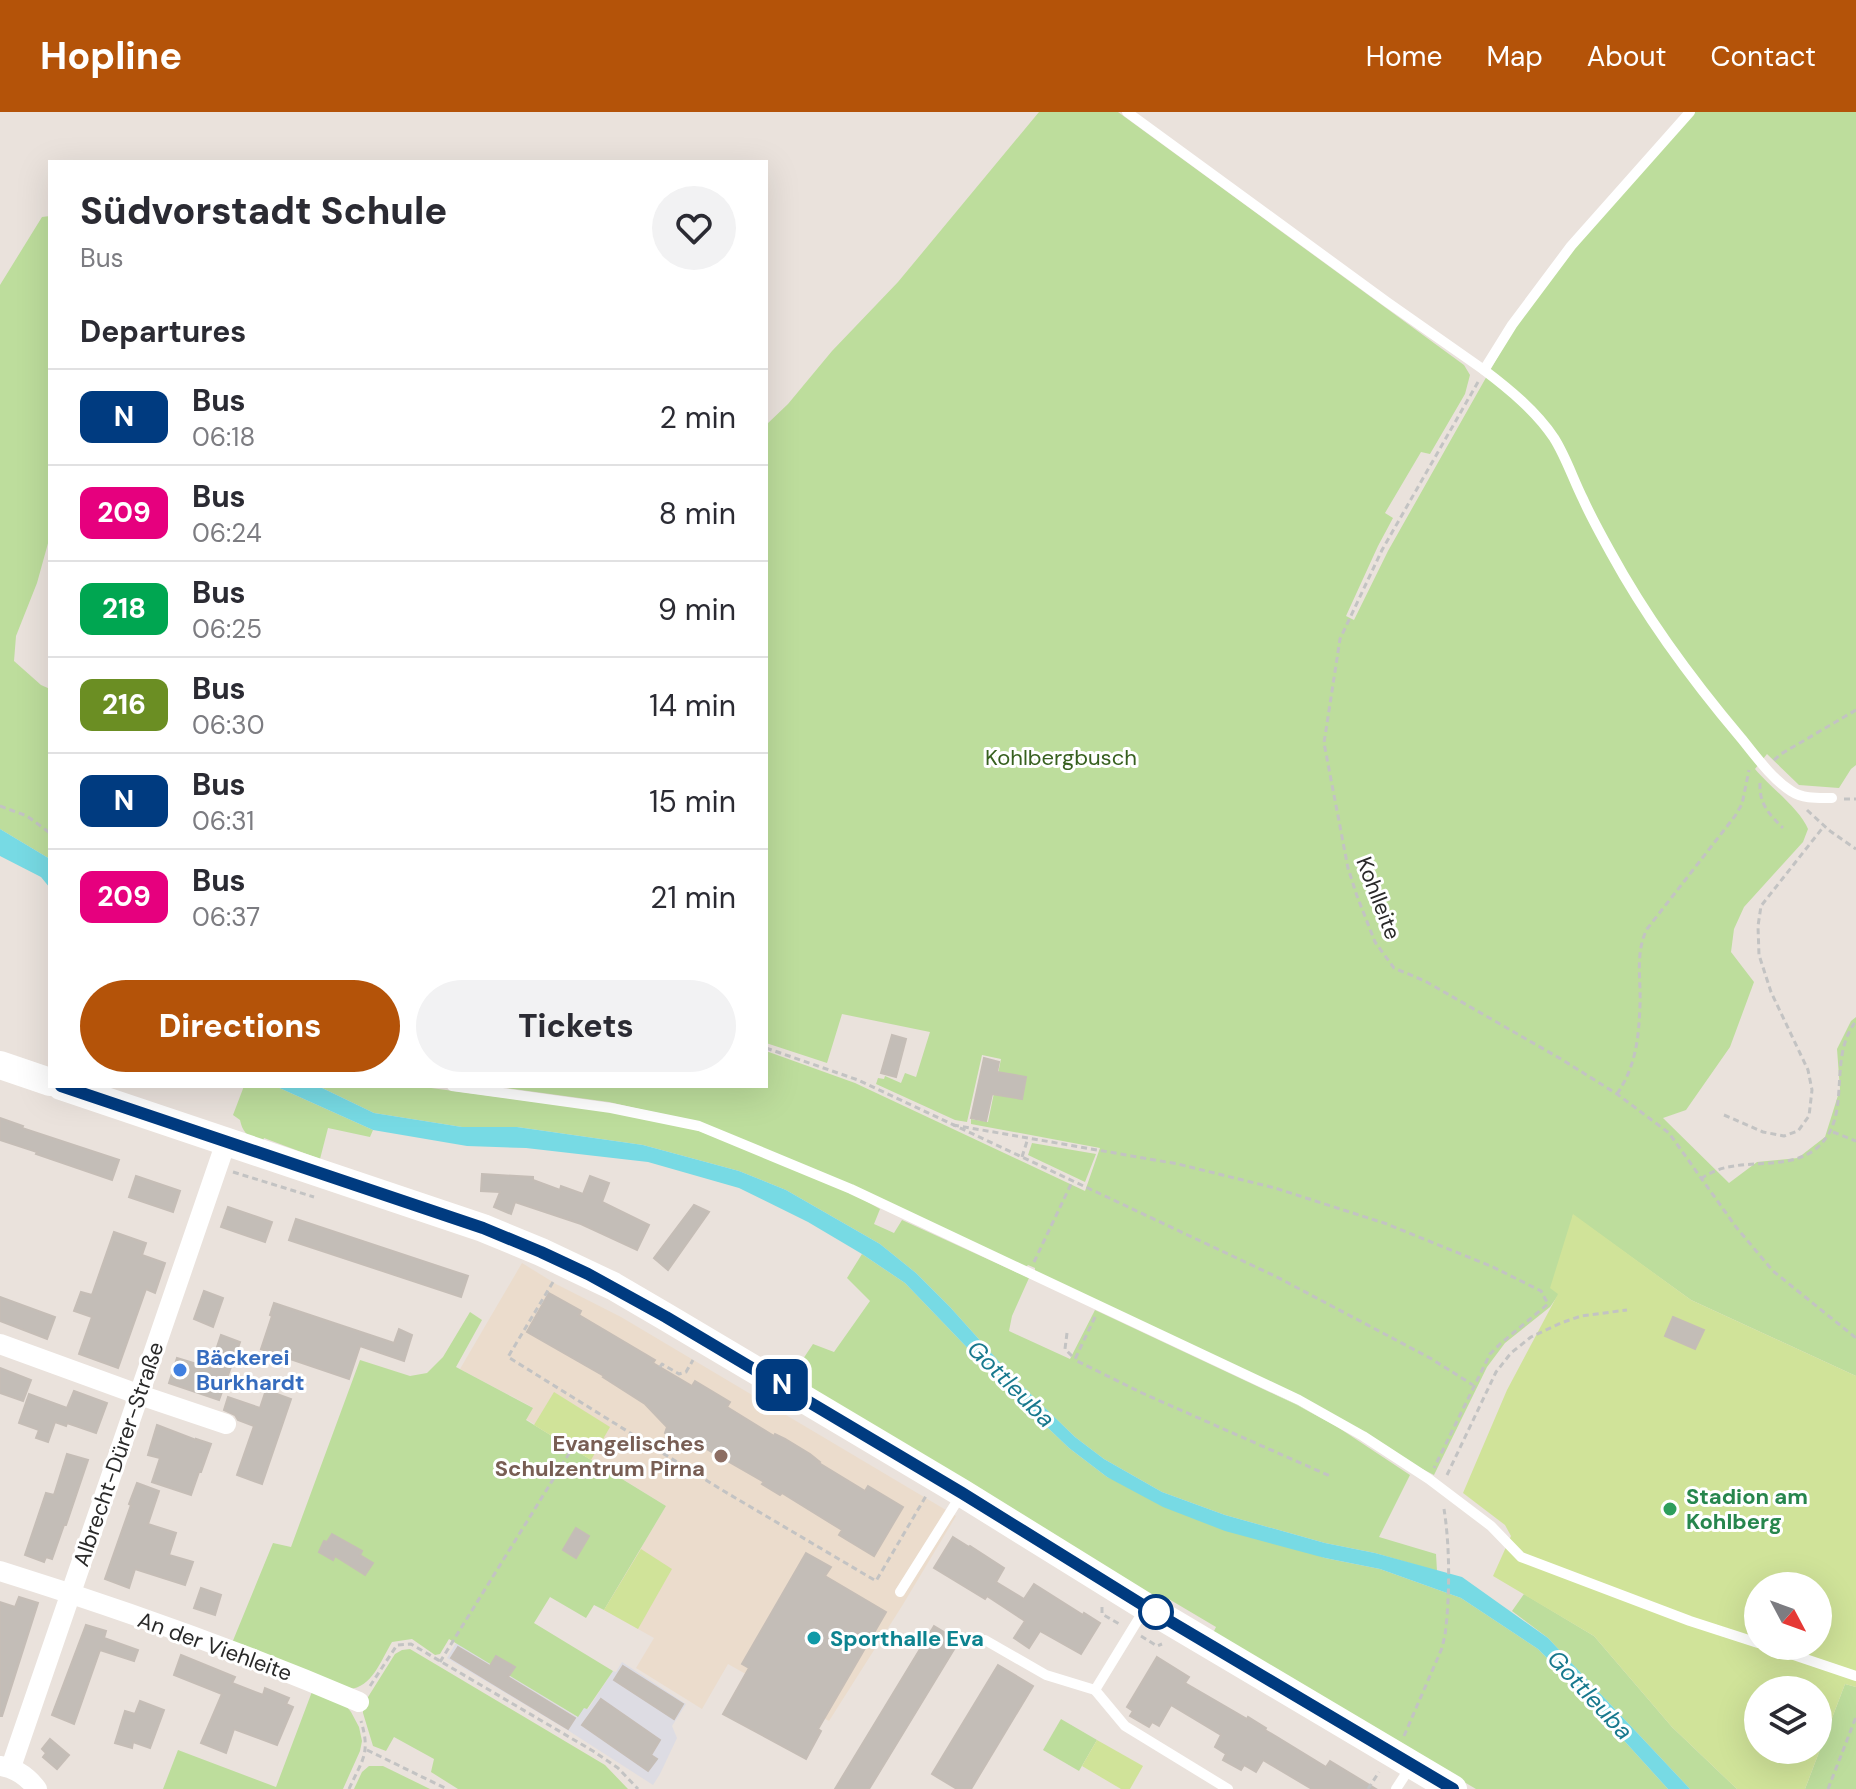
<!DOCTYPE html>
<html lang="en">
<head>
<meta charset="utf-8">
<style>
	body { margin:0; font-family:"DM Sans",sans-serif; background:#f2f2f3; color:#2b2b33; height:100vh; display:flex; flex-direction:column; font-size:30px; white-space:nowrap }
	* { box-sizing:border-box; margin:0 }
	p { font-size:26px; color:#7c7c81 }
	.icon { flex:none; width:44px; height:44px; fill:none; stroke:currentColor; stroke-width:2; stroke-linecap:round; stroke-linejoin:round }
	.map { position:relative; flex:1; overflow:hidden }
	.side { position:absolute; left:48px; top:48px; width:720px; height:928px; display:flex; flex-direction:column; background:#fff; border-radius:0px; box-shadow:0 8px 32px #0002 }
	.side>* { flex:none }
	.badge { padding:0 16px; border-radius:12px; font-size:28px; line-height:52px }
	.needle { width:52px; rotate:131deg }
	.fabs { position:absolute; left:1744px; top:1460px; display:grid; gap:16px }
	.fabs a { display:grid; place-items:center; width:88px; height:88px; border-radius:50%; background:#fff; box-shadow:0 8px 32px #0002; font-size:40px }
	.map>.badge { position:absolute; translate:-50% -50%; box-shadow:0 0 0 4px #fff }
	h2 { padding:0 32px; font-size:30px; line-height:72px }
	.round { display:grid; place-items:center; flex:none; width:84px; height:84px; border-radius:42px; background:#f2f2f3 }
	.headline { display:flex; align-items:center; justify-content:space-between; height:136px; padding:0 32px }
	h1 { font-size:38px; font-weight:800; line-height:60px }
	.action { display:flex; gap:16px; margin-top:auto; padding:16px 32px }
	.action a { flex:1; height:92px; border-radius:48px; background:#b45309; color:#fff; font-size:32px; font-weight:800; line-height:92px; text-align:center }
	.action a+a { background:#f2f2f3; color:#2b2b33 }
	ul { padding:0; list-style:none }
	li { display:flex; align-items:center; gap:24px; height:96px; padding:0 32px; border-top:2px solid #e1e1e2 }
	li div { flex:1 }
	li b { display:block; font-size:30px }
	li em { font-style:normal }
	li .badge { min-width:88px; font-weight:700; text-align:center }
	header { display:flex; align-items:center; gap:48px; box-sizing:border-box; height:112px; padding:0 40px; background:#b45309; color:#fff }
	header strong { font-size:38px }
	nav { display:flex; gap:44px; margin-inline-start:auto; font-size:28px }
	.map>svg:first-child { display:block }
	.industrial { fill:#dddce3 }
	.education { fill:#ebdccc }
	.green { fill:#bddd9c }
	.pitch { fill:#d0e399; fill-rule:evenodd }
	.water { fill:#77dae4 }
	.building { fill:#c3bdb7; stroke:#c5bdb6; stroke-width:2 }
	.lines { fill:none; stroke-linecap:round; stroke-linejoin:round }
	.path { stroke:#c3c3c3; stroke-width:3; stroke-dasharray:6 4; stroke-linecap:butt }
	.service { stroke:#fff; stroke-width:10 }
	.minor { stroke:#fff; stroke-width:20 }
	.secondary { stroke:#fff; stroke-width:28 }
	.line-casing { stroke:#fff; stroke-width:18 }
	.line { stroke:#003b80; stroke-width:12 }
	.shop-dot { fill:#3f7fe0; stroke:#fff; stroke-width:3 }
	.education-dot { fill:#8d6e63; stroke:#fff; stroke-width:3 }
	.leisure-dot { fill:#2e9e5b; stroke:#fff; stroke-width:3 }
	.stop-dot { fill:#fff; stroke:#003b80; stroke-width:4 }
	.culture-dot { fill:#0f9aa8; stroke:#fff; stroke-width:3 }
	.labels { text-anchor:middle; stroke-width:6; stroke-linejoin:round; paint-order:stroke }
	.park-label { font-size:22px; fill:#37601f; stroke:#fff }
	.street-label { font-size:22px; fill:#292929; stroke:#fff }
	.shop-label { font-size:22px; font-weight:bold; fill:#366cbe; stroke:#fff; text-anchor:start }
	.education-label { font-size:22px; font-weight:bold; fill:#785e54; stroke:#fff; text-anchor:end }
	.leisure-label { font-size:22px; font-weight:bold; fill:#27864d; stroke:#fff; text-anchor:start }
	.culture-label { font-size:22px; font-weight:bold; fill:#0d838f; stroke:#fff; text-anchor:start }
	.water-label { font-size:24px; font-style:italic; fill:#18798e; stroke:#fff }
</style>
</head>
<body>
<header>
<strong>Hopline</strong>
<nav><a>Home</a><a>Map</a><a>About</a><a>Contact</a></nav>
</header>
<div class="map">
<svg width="1856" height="1677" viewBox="0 0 1856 1677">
	<rect width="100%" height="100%" fill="#eae2dc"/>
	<polygon class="industrial" points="456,1531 577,1605 584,1595 588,1597 613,1559 616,1560 622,1550 686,1592 672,1614 677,1626 660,1662 653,1673 569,1619 447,1546"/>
	<polygon class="education" points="522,1151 556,1172 621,1205 956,1404 902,1494 829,1609 728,1552 702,1597 636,1556 654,1526 604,1498 666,1394 526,1307 532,1295 460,1257"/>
	<g class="green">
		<path d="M 1039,0 L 1118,0 L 1464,253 L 1470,263 L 1465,282 L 1430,342 L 1421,340 L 1385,401 L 1393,406 L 1378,434 L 1346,504 L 1354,508 L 1388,439 L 1518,209 L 1579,131 L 1695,0 L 1856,0 L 1856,653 L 1851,657 L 1839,676 L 1799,673 L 1767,642 L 1755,657 C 1770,675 1800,697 1808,717 L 1803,730 L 1744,795 L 1734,817 L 1731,840 L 1754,870 L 1730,935 L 1686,998 L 1663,1006 L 1729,1071 L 1757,1050 L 1798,1046 L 1825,1025 L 1840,977 L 1837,937 L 1851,909 L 1856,905 L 1856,1264 L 1691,1188 L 1573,1103 L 1559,1182 L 1550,1195 L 1505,1231 L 1487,1255 L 1434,1363 L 1035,1159 L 1035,1156 L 1028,1153 L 1026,1155 L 696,1010 L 609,990 L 492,974 L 766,974 L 766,939 L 855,971 L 1085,1079 L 1100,1036 L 971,1012 L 971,1007 L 988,1010 L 1001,947 L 982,943 L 967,1010 L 955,1008 L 876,972 L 878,966 L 884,967 L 885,964 L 901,971 L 905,961 L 916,965 L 930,920 L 842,902 L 827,951 L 766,931 L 766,313 L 788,292 L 832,239 L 898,170 Z"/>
		<polygon points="50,104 50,424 37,471 16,524 14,549 41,573 50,577 50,747 0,717 0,173 42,105"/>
		<path d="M 244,974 L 275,974 L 373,1018 L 370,1025 L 328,1016 L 320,1047 L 264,1026 L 262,1032 C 249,1025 243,1022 240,1008 L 233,1003 Z"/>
		<polygon points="318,974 416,974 613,1000 697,1018 848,1079 880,1097 874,1112 894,1121 902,1108 1029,1166 1012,1204 1009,1219 1070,1247 1095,1198 1295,1292 1336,1314 1410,1363 1379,1425 1436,1442 1437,1459 1375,1441 1325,1431 1225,1403 1162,1380 1104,1347 1075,1325 1012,1264 950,1195 916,1161 880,1132 786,1078 739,1059 643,1033 517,1015 462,1015 374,1001"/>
		<polygon points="1032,1031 1096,1042 1085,1070 1028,1043"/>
		<polygon points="862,1142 905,1171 1005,1275 1069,1336 1107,1365 1325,1446 1380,1457 1461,1486 1538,1537 1569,1568 1668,1677 1476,1677 1213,1521 1216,1515 1162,1483 1159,1488 791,1265 813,1232 834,1240 870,1189 847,1166"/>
		<path d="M 470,1200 L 482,1208 L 456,1255 L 533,1296 L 526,1308 L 666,1394 L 604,1498 L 594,1493 L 586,1506 L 550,1485 L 534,1511 L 613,1559 L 587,1597 L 584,1596 L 578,1605 L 449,1527 L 440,1542 L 435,1543 L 412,1527 L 392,1530 C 381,1548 372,1576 349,1577 L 232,1531 L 273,1431 L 291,1435 L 360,1248 L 410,1264 L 427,1261 L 443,1245 Z"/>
		<polygon points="1524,1482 1594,1524 1672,1615 1737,1677 1690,1677 1548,1526 1512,1499"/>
		<polygon points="410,1537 605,1653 628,1677 458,1677 431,1660 434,1647 394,1625 386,1639 373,1634 363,1601 363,1593 395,1542 402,1538"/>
		<polygon points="1845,1572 1856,1575 1856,1677 1805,1677"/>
		<polygon points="313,1577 343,1590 351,1600 359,1615 362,1629 360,1639 343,1677 163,1677 178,1638 276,1675"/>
		<polygon points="1061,1607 1097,1628 1079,1659 1043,1638"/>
		<polygon points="369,1654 383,1654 430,1677 354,1677 362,1660"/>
	</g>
	<g class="pitch">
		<path d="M 1573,1102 L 1691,1188 L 1856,1264 L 1856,1575 L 1845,1572 L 1805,1677 L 1737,1677 L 1672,1615 L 1594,1524 L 1493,1464 L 1511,1424 L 1505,1413 L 1463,1381 L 1507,1278 L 1558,1182 L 1550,1176 ZM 1758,1474 L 1818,1474 L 1818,1534 L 1758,1534 ZM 1758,1578 L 1818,1578 L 1818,1638 L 1758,1638 Z"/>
		<polygon points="554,1280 610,1315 591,1348 534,1313"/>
		<polygon points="641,1437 672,1457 638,1517 604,1498"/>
		<polygon points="1097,1628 1143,1654 1130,1677 1121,1677 1082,1654"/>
	</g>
	<g class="water">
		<polygon points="0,717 50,747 50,776 41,765 0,744"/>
		<polygon points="275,974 318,974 374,1001 462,1015 517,1015 643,1033 739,1059 786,1078 880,1132 916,1161 950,1195 1012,1264 1075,1325 1104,1347 1162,1380 1225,1403 1325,1431 1375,1441 1462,1465 1548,1526 1690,1677 1668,1677 1569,1568 1538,1537 1461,1486 1380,1457 1325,1446 1225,1419 1163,1395 1107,1365 1069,1336 1005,1275 905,1171 862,1142 808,1110 739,1076 648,1050 526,1036 467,1034 373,1018"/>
	</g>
	<g class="building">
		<polygon points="892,923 906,927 896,965 881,961"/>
		<polygon points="984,946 999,950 997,960 1026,965 1022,987 992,982 986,1009 971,1006"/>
		<polygon points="0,1006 23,1014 22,1016 119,1048 112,1068 36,1042 37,1040 0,1028"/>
		<polygon points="482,1062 533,1065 533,1068 560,1078 561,1074 583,1082 590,1064 609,1071 602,1090 649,1113 637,1138 581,1112 515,1090 511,1102 494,1095 500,1080 481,1079"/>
		<polygon points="136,1064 180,1079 173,1100 129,1085"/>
		<polygon points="694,1093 709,1100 668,1158 654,1146"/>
		<polygon points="228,1095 272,1110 265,1130 221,1115"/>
		<polygon points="296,1107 468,1164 461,1185 289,1128"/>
		<polygon points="114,1120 146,1131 142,1143 165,1151 155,1181 146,1177 118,1256 79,1242 92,1205 74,1199 81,1180 92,1183"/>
		<polygon points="204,1179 223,1186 213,1215 194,1207"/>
		<polygon points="549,1181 581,1199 579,1203 655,1248 653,1251 692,1274 695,1269 730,1290 727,1295 774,1324 775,1322 785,1327 810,1342 820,1350 819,1351 865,1379 868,1374 903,1395 874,1444 839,1423 842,1418 782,1381 780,1383 762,1372 764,1370 703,1335 699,1341 665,1321 667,1315 645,1292 603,1265 604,1264 527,1220"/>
		<polygon points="0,1185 55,1205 47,1227 0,1209"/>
		<polygon points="274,1191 394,1231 399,1217 412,1223 404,1249 360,1234 349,1267 261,1237 272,1204 270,1203"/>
		<polygon points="1673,1205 1704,1218 1695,1237 1665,1224"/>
		<polygon points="221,1223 240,1230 219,1288 169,1271 177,1246 210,1256"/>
		<polygon points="0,1256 31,1268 23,1289 0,1281"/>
		<polygon points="266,1278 291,1287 262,1372 237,1363 254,1314 238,1308 235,1303 224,1298 228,1285 260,1296"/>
		<polygon points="74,1279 107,1291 96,1321 67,1311 66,1314 55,1310 48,1330 36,1326 39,1318 19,1311 29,1282 67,1296"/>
		<polygon points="157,1313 196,1328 196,1327 211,1332 201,1360 199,1360 191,1383 152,1370 160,1346 148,1343"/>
		<polygon points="67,1342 88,1348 66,1413 64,1413 52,1447 46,1445 44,1450 25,1443 46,1381 54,1383"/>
		<polygon points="137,1371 159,1379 148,1412 176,1421 169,1443 193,1450 185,1473 135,1457 129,1476 105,1467 131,1393 129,1392"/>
		<polygon points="576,1416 589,1424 576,1446 563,1438"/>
		<polygon points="332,1422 362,1439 360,1443 373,1451 365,1463 335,1444 333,1448 319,1440 324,1429 327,1430"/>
		<polygon points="953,1425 969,1435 970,1434 1004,1456 996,1470 1024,1487 1034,1472 1083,1503 1084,1501 1100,1511 1081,1542 1040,1519 1029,1536 1014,1526 1025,1509 987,1484 985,1487 934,1456"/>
		<polygon points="806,1441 831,1455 825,1464 886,1500 818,1617 821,1619 806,1647 723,1602 749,1556 742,1552"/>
		<polygon points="201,1476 221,1483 215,1503 194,1496"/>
		<polygon points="19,1485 38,1491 2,1604 0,1604 0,1490 15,1495"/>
		<polygon points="86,1513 106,1519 104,1526 138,1538 134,1549 100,1538 74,1612 52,1603"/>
		<polygon points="934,1514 959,1529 869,1677 835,1677"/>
		<polygon points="458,1535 490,1554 496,1544 515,1555 508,1565 575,1606 568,1617 451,1546"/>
		<polygon points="181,1543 235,1565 232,1571 263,1583 265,1576 289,1586 286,1592 293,1595 277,1633 234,1617 226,1641 201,1631 222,1582 174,1563"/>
		<polygon points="1157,1545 1189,1565 1185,1571 1235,1600 1247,1607 1248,1605 1266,1616 1265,1618 1277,1625 1326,1655 1330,1649 1376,1677 1312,1677 1263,1648 1256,1660 1244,1653 1241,1658 1223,1648 1226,1642 1215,1635 1221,1623 1171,1593 1159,1614 1152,1610 1149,1615 1130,1604 1133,1599 1127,1595"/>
		<polygon points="998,1553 1033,1574 971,1677 957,1677 932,1662"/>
		<polygon points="623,1554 683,1592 674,1607 614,1568"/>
		<polygon points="601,1587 660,1628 651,1643 657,1647 648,1659 582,1613"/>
		<polygon points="140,1589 164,1598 150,1636 133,1630 132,1636 115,1631 125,1599 135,1602"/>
		<polygon points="50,1627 69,1643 57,1657 43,1645 46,1641 42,1637"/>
	</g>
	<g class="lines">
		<g class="path">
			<polyline points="1478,270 1382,438 1340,527 1324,631 1348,756 1357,784 1375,830 1394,856 1425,869 1561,947 1617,982 1669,1021 1736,1115 1773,1159 1856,1226"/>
			<polyline points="1774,648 1781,642 1856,598"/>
			<path d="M 1760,671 C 1759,692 1769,702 1783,716"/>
			<polyline points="1844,687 1856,687"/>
			<polyline points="0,694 27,704 50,721"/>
			<polyline points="1807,698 1830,719 1856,737"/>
			<polyline points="766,936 858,968 1275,1164 1430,1246 1473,1273"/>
			<path d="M 1617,982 C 1636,954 1639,925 1640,892 C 1641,866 1635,841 1647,817 L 1735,704 L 1742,692 L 1749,658"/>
			<polyline points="1724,1003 1763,1020 1784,1024 1798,1019 1809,1004 1812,978 1808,958 1771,880 1759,843 1758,814 1761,794 1824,714"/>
			<polyline points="953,1013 1178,1052 1275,1076 1387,1112 1493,1155 1541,1179 1548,1192 1500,1232 1490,1242 1434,1356"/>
			<polyline points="1833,1020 1856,1029"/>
			<polyline points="1022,1045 1028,1026"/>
			<polyline points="233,1060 314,1085"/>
			<path d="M 1701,1067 C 1733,1042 1780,1061 1813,1039 C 1856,1008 1825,949 1856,909"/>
			<polyline points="1034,1150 1072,1070"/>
			<polyline points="553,1170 508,1245 722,1378 876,1469 926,1384"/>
			<polyline points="1095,1205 1075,1247 1077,1249 1142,1281 1330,1364"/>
			<polyline points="1067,1221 1065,1237 1075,1247"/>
			<polyline points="660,1255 662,1252 679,1262 686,1260 693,1248"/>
			<polyline points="1447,1363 1496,1260 1511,1241 1531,1225 1561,1211 1581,1204 1627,1198"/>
			<polyline points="1102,1495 1102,1502 1121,1513"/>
			<polyline points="1141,1524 1157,1534 1162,1532"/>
			<polyline points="440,1550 570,1340"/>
			<polyline points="370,1574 397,1533 411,1532 593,1639 618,1656 638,1677"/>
			<path d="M 1404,1624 L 1442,1536 L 1445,1523 C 1450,1485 1450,1434 1444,1397"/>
			<polyline points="367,1638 447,1677"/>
			<path d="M 349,1677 C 362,1648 371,1642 361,1609"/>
			<polyline points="1368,1677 1379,1660"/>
			<polyline points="1828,1677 1856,1605"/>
		</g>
		<g class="service">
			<polyline points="1127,0 1387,190 1484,258 1512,213 1571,134 1690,0"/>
			<path d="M 1484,258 C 1509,277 1536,299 1554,326 C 1566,345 1573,367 1583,387 C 1591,405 1601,423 1611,441 C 1647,507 1692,568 1741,626 C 1755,643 1771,666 1791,679 C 1803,687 1818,686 1832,686"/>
			<polyline points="452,974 611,996 699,1014 851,1077 1299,1288 1363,1324 1429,1367 1491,1414 1521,1445 1690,1509 1758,1531"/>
			<polyline points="900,1480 961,1383"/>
			<polyline points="1144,1498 1095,1578 1125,1614 1228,1677"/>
			<polyline points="985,1528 1046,1563 1095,1578"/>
			<polyline points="1767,1534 1856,1564"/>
			<polyline points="1396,1677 1411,1654"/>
		</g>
		<g class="minor">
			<polyline points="0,1232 140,1283 226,1312"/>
			<path d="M 0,1459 C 122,1497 242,1540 359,1590"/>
			<path d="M 0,1654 C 16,1656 27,1664 37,1677"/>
			<polyline points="11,1655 226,1030"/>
		</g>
		<g class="secondary">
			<polyline points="0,953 50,970"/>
			<polyline points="61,974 483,1116 541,1140 613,1174 666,1205 962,1381 1146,1495 1453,1677"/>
		</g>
	</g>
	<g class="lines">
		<g class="line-casing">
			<polyline id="line" points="61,974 483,1116 541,1140 588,1162 666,1205 962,1381 1146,1495 1453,1677"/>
		</g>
		<use href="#line" class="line"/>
	</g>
	<circle class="shop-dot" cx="180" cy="1258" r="8"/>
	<circle class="education-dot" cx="721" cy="1344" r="8"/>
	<circle class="leisure-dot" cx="1670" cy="1397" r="8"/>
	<circle class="stop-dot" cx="1156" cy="1500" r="16"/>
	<circle class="culture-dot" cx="814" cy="1526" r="8"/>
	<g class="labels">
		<g class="park-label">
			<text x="1061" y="653">Kohlbergbusch</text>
		</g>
		<g class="street-label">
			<text transform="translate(1379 786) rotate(69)" y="8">Kohlleite</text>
			<text transform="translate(118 1342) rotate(-71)" y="8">Albrecht-Dürer-Straße</text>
			<text transform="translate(215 1534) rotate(20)" y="8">An der Viehleite</text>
		</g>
		<g class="shop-label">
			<text x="196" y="1253">Bäckerei<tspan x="196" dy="25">Burkhardt</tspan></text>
		</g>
		<g class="education-label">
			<text x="705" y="1339">Evangelisches<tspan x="705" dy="25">Schulzentrum Pirna</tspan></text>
		</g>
		<g class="leisure-label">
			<text x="1686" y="1392">Stadion am<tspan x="1686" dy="25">Kohlberg</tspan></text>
		</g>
		<g class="culture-label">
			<text x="830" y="1534">Sporthalle Eva</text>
		</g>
		<g class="water-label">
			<text transform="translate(1011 1272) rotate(45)" y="8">Gottleuba</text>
			<text transform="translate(1590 1583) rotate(47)" y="8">Gottleuba</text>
		</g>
	</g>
</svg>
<div class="fabs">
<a><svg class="needle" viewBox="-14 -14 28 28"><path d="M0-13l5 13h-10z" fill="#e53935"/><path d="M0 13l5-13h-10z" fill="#7c7c81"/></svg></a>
<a><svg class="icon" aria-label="layers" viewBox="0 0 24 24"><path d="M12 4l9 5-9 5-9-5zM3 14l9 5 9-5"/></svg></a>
</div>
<b class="badge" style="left:782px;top:1273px;background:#003b80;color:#fff">N</b>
<section class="side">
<div class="headline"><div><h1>Südvorstadt Schule</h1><p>Bus</p></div><a class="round"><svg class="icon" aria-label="heart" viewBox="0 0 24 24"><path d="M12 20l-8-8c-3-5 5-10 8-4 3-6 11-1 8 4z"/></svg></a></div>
<h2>Departures</h2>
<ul>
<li><span class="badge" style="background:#003b80;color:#fff">N</span><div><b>Bus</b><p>06:18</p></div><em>2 min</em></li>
<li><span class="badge" style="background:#e6007e;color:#fff">209</span><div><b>Bus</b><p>06:24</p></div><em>8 min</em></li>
<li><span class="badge" style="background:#00a651;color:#fff">218</span><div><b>Bus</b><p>06:25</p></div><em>9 min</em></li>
<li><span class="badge" style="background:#6b8e23;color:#fff">216</span><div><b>Bus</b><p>06:30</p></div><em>14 min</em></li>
<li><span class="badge" style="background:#003b80;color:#fff">N</span><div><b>Bus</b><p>06:31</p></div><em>15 min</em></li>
<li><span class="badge" style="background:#e6007e;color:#fff">209</span><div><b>Bus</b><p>06:37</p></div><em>21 min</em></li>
</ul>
<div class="action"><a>Directions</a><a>Tickets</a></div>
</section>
</div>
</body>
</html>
